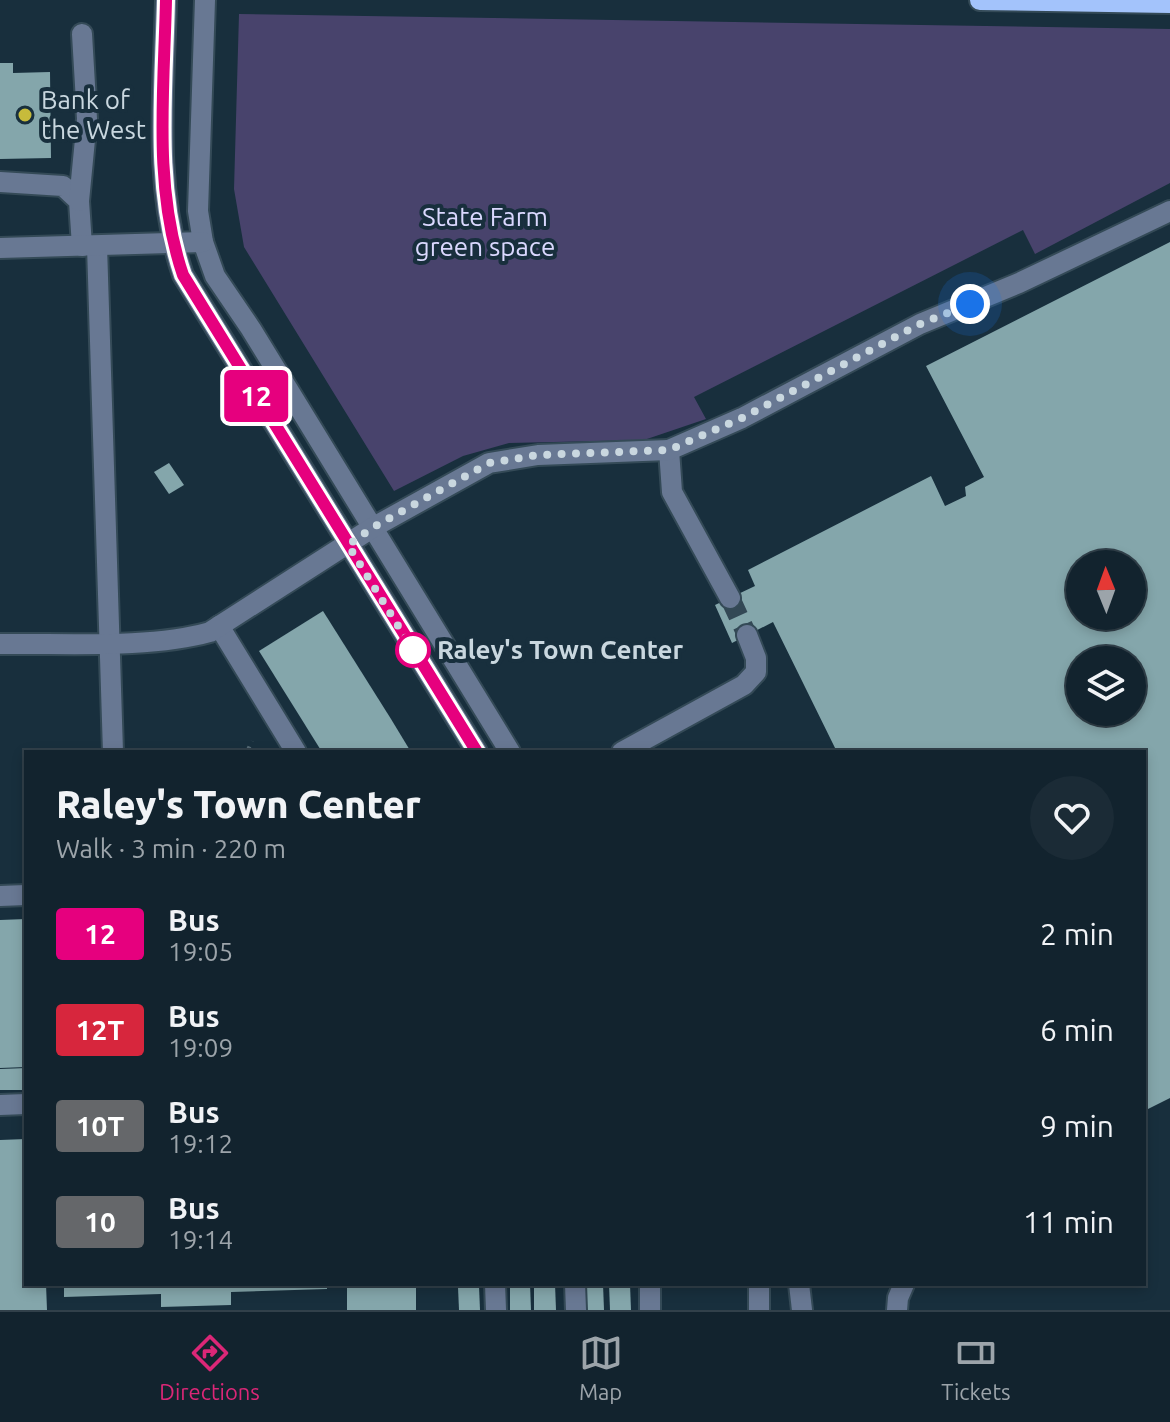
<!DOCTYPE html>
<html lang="en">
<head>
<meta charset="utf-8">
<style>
	body { margin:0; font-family:Ubuntu,sans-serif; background:#1b2b36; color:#f1f3f6; height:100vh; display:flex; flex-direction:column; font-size:30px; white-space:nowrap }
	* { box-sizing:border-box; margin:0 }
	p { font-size:26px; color:#9ca4aa }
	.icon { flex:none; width:44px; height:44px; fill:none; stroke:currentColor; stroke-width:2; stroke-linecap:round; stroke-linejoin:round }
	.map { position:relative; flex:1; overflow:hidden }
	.side { position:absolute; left:24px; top:750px; width:1122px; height:536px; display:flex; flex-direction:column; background:#12232e; border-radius:0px; box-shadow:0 4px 12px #0003,0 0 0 2px #31404a }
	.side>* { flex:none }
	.badge { padding:0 16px; border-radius:6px; font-size:28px; line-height:52px }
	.needle { width:52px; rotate:359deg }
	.buttons { position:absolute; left:1066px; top:550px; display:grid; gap:16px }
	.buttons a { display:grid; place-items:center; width:80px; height:80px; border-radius:50%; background:#12232e; box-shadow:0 4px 12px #0003,0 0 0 2px #31404a; font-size:40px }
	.you { position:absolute; width:40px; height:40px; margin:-20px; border:6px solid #fff; border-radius:50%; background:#1a73e8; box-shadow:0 0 0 12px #1a73e833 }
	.map>.badge { position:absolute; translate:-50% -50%; box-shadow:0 0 0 4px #fff }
	.round { display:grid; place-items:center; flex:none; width:84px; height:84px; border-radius:42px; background:#1b2b36 }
	.head { display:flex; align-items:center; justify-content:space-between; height:136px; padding:0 32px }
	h1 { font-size:38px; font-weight:800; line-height:60px }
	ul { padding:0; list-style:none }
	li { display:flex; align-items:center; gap:24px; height:96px; padding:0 32px }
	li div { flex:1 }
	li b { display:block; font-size:30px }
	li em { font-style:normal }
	li .badge { min-width:88px; font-weight:700; text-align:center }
	.dock { display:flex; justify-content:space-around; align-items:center; height:112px; border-top:2px solid #31404a; background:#12232e; font-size:22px; color:#9ca4aa }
	.dock a { display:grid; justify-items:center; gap:4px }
	.dock .active { color:#db2777 }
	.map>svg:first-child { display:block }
	.green { fill:#48436c }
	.building { fill:#84a6ab; fill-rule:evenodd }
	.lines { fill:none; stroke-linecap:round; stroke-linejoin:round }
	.minor-tunnel { stroke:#334855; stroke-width:20; stroke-dasharray:20 10; stroke-linecap:butt }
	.minor-casing { stroke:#344a57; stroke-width:24 }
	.major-casing { stroke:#344a57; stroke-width:24 }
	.path { stroke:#566a76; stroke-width:4; stroke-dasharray:6 6; stroke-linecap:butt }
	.minor { stroke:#687893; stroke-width:20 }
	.major { stroke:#a3c3fb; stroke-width:20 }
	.line-casing { stroke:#fff; stroke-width:18 }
	.line { stroke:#e6007e; stroke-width:12 }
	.walk { stroke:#c9d7df; stroke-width:8; stroke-dasharray:0 14.4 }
	.poi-dot { fill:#c7bb3b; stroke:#182f3d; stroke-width:3 }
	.stop-dot { fill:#fff; stroke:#e6007e; stroke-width:4 }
	.labels { text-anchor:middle; stroke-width:8; stroke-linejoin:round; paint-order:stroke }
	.poi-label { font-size:26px; fill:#c9d7df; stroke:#182f3d; text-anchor:start }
	.park-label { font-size:26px; fill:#dad8fe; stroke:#182f3d }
	.stop-label { font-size:26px; font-weight:bold; fill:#c9d7df; stroke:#182f3d; text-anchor:start }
</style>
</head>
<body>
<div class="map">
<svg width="1170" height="1310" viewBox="0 0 1170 1310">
	<rect width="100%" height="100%" fill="#182f3d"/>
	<polygon class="green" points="239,14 1170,29 1170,183 1035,254 1023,230 694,397 706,419 644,440 509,443 463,456 394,491 244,247 234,189"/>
	<g class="building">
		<polygon points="0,63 13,63 13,73 50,72 51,158 0,159"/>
		<path d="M 1170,242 L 1170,1098 L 1144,1111 L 1144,752 L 837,752 L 773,622 L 732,643 L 715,605 L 755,586 L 748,570 L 931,476 L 945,506 L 966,496 L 965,487 L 984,477 L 926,366 ZM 1080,564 L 1132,564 L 1132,616 L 1080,616 ZM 1080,660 L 1132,660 L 1132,712 L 1080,712 Z"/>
		<polygon points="169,463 184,485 169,494 154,472"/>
		<polygon points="323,611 391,719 411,752 322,752 259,651"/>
		<polygon points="26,919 26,1067 0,1068 0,920"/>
		<polygon points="26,1068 26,1090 0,1090 0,1069"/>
		<polygon points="26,1139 26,1284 46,1284 47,1310 0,1310 0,1140"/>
		<polygon points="64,1284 327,1284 327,1289 231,1292 231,1305 161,1307 161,1294 64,1297"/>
		<rect x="347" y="1284" width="69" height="26"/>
		<polygon points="510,1284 530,1284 531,1310 510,1310"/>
		<polygon points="534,1284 555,1284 556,1310 534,1310"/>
		<polygon points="583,1284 603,1284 604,1310 583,1310"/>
		<polygon points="609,1284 630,1284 631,1310 610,1310"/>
		<polygon points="479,1286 480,1310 459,1310 458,1287"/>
	</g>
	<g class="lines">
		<polyline class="minor-tunnel" points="730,598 747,635"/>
		<g class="minor-casing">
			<g id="minor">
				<path d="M 166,0 C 164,91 153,187 183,275 L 477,752"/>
				<polyline points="205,0 198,211 203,242 215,276 251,329 510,752"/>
				<polyline points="0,182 63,186 79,201 82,246"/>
				<polyline points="79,201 87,119 82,34"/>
				<polyline points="97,246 113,752"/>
				<polyline points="0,248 203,242"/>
				<polyline points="730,598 672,492 669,450 742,418 920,324 1019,283 1170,211"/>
				<polyline points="219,626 296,752"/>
				<path d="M 0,644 C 64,643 150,649 210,632 L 372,528 L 489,463 L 538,455 L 669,450"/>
				<polyline points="622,752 744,685 756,672 756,658 747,635"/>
				<polyline points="0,896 26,895"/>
				<polyline points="0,1105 26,1104"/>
				<polyline points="495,1284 496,1310"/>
				<polyline points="575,1284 576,1310"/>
				<polyline points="759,1284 759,1310"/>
				<polyline points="799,1284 802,1310"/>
				<polyline points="650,1310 650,1284"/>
				<polyline points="897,1310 898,1298 904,1284"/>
			</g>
		</g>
		<g class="major-casing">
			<polyline id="major" points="980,0 1170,3"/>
		</g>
		<polyline class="path" points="247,752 252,741"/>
		<use href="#minor" class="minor"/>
		<use href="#major" class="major"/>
	</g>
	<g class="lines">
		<g class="line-casing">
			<path id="line" d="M 166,0 C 164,91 153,187 183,275 L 477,752"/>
		</g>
		<use href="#line" class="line"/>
		<polyline class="walk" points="413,650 348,545 372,528 489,463 538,455 669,450 742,418 920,324 970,304"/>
	</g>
	<circle class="poi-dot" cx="25" cy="115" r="8"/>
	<circle class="stop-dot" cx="413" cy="650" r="16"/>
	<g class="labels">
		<g class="poi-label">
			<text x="41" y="109">Bank of<tspan x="41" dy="30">the West</tspan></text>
		</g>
		<g class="park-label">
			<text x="485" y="226">State Farm<tspan x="485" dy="30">green space</tspan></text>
		</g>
		<g class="stop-label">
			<text x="437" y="659">Raley's Town Center</text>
		</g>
	</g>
</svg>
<div class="buttons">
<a><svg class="needle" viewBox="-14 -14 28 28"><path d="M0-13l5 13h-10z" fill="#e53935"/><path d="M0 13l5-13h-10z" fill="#9ca4aa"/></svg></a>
<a><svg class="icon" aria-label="layers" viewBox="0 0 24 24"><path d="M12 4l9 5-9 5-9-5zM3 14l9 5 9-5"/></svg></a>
</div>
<div class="you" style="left:970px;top:304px"></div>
<b class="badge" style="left:256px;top:396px;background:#e6007e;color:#fff">12</b>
<section class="side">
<div class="head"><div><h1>Raley's Town Center</h1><p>Walk · 3 min · 220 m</p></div><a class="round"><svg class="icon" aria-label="heart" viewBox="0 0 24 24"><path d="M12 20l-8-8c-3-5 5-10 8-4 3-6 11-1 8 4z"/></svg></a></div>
<ul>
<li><span class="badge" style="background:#e6007e;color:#fff">12</span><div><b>Bus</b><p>19:05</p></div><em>2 min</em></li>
<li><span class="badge" style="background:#d7263d;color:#fff">12T</span><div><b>Bus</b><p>19:09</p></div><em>6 min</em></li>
<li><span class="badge" style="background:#65676a;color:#fff">10T</span><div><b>Bus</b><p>19:12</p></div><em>9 min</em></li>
<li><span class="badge" style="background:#65676a;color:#fff">10</span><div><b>Bus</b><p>19:14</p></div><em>11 min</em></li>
</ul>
</section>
</div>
<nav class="dock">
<a class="active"><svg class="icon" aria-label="directions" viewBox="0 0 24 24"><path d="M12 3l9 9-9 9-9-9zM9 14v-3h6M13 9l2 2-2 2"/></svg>Directions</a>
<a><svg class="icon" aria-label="map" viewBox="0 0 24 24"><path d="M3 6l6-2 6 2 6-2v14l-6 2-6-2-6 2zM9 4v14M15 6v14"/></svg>Map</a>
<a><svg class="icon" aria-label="tickets" viewBox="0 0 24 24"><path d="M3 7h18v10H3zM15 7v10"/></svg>Tickets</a>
</nav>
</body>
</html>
